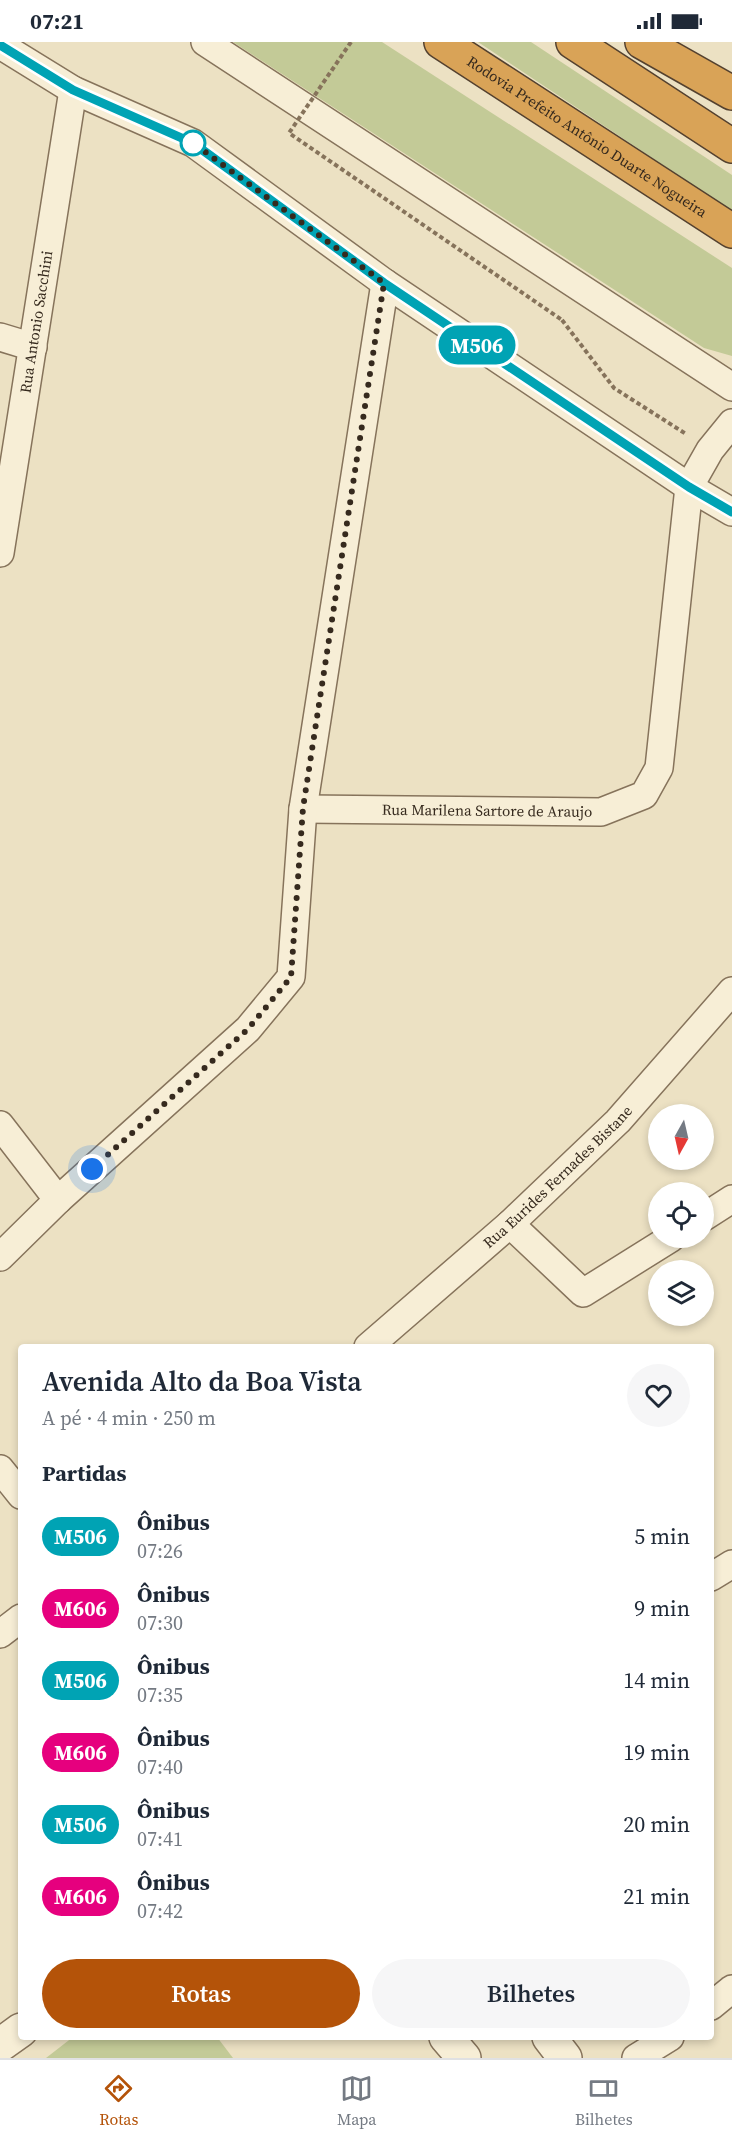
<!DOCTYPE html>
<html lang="pt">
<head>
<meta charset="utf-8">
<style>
	body { margin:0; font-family:"Source Serif 4",serif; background:#f6f6f7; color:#1f2937; height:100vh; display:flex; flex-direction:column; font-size:22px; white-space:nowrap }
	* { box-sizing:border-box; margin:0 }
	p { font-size:20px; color:#747a83 }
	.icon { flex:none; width:33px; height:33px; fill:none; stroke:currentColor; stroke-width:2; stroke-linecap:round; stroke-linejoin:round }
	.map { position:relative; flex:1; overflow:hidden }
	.drawer { position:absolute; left:18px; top:1302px; width:696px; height:696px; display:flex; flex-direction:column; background:#fff; border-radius:6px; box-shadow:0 3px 9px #0003 }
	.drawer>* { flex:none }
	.badge { padding:0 12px; border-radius:20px; font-size:21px; line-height:39px }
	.needle { width:39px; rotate:188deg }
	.controls { position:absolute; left:648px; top:1062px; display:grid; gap:12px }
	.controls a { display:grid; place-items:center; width:66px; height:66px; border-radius:50%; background:#fff; box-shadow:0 3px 9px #0003; font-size:30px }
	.you { position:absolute; width:30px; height:30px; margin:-15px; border:4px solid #fff; border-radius:50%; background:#1a73e8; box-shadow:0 0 0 9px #1a73e833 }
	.map>.badge { position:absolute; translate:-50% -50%; box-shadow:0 0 0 3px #fff }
	h2 { padding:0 24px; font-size:22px; line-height:54px }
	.round { display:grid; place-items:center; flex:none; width:63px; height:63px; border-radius:32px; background:#f6f6f7 }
	.summary { display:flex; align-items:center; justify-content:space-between; height:102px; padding:0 24px }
	h1 { font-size:28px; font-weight:600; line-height:45px }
	.primary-button { display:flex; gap:12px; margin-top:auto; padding:12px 24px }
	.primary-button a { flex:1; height:69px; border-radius:36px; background:#b45309; color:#fff; font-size:24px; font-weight:600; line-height:69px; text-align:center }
	.primary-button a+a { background:#f6f6f7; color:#1f2937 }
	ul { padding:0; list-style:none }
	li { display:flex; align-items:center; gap:18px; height:72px; padding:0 24px }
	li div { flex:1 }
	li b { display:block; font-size:22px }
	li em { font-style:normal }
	li .badge { min-width:66px; font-weight:700; text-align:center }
	.status { display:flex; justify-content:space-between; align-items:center; height:42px; padding:0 30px; background:#fff; direction:ltr }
	.status svg { height:16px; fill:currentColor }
	.tabs { display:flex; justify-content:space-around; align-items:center; height:84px; border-top:2px solid #e0e1e3; background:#fff; font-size:16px; color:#747a83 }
	.tabs a { display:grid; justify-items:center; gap:3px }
	.tabs .current { color:#b45309 }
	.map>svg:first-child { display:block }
	.green { fill:#c3ca97 }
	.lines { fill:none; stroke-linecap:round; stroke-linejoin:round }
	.minor-casing { stroke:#86735b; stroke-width:30 }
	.tertiary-casing { stroke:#86735b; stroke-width:36 }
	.motorway-casing { stroke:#54412f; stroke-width:36 }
	.path { stroke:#86735b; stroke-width:4; stroke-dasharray:4.5 3; stroke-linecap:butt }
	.minor { stroke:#f7eed6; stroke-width:27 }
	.tertiary { stroke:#f7eed6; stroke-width:33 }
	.motorway { stroke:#d9a357; stroke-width:33 }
	.path-bridge { stroke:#86735b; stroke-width:4; stroke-dasharray:4.5 3; stroke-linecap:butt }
	.line-casing { stroke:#fff; stroke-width:14 }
	.line { stroke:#00a3b4; stroke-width:9 }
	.walk { stroke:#362a1e; stroke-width:6; stroke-dasharray:0 10.8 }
	.stop-dot { fill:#fff; stroke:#00a3b4; stroke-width:3 }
	.labels { text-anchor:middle; stroke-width:4.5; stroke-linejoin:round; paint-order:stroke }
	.street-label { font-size:15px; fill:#362a1e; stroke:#f4ebd2 }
</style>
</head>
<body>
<div class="status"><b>07:21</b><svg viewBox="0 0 49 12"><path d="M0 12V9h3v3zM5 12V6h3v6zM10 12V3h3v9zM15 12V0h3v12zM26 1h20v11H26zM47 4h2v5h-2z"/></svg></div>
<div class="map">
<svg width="732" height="2016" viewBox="0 0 732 2016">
	<rect width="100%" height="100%" fill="#ece1c3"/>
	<g class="green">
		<polygon points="233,0 382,0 732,226 732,314 704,306"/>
		<polygon points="478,0 531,0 732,133 732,169"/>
		<polygon points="73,1995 217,1995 233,2016 46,2016"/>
	</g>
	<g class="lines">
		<g class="minor-casing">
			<g id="minor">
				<polyline points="205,0 732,345"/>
				<polyline points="0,3 73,48 193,101 385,241 689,445 732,470"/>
				<polyline points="0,295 33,305"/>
				<path id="s1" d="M 0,511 L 73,48"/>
				<path id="s2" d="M 303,767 L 601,770 L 644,753 L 659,726 L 689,445 L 710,408 L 732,381"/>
				<polyline points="0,1083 58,1158"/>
				<polyline points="704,1175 732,1157"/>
				<polyline points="510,1182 583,1251 671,1196"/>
				<polyline points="0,1215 58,1158 248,987 291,935 303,767 385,241"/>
				<path id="s3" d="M 368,1305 L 510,1182 L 618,1079 L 732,949"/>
				<polyline points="0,1427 21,1453"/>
				<polyline points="711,1535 732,1522"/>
				<polyline points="0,1592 21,1576"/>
				<polyline points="711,1964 732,1947"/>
				<polyline points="636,2016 670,1995"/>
			</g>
		</g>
		<g class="tertiary-casing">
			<g id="tertiary">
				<polyline points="446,1995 464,2016"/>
				<polyline points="549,1995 565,2016"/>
				<polyline points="0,2003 21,1988"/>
			</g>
		</g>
		<g class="motorway-casing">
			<g id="motorway">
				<path id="s4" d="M 441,0 L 732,189"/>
				<polyline points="573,0 732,104"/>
				<polyline points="642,0 732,51"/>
			</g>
		</g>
		<polyline class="path" points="562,278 614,346 686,392"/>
		<use href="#minor" class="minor"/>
		<use href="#tertiary" class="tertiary"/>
		<use href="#motorway" class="motorway"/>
		<polyline class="path-bridge" points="351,0 289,91 562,278"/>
	</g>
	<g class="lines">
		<g class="line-casing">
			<polyline id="line" points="0,3 73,48 193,101 384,241 689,445 732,470"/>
		</g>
		<use href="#line" class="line"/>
		<polyline class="walk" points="92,1127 248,987 291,935 303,766 384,241 193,101"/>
	</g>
	<circle class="stop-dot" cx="193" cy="101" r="12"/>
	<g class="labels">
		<g class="street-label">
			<text dy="5" stroke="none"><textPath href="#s4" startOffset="174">Rodovia Prefeito Antônio Duarte Nogueira</textPath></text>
			<text dy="5" stroke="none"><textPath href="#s1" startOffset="234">Rua Antonio Sacchini</textPath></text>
			<text dy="5" stroke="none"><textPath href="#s2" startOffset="184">Rua Marilena Sartore de Araujo</textPath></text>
			<text dy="5" stroke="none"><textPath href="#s3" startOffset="255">Rua Eurides Fernades Bistane</textPath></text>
		</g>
	</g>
</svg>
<div class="controls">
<a><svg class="needle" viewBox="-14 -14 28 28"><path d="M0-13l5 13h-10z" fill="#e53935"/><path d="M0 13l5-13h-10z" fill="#747a83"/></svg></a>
<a><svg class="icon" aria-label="locate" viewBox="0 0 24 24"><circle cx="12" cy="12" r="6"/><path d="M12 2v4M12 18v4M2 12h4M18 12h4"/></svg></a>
<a><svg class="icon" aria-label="layers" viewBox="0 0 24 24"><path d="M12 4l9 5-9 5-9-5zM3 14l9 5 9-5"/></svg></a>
</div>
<div class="you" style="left:92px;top:1127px"></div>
<b class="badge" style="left:477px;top:303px;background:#00a3b4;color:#fff">M506</b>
<section class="drawer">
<div class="summary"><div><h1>Avenida Alto da Boa Vista</h1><p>A pé · 4 min · 250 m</p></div><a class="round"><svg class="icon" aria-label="heart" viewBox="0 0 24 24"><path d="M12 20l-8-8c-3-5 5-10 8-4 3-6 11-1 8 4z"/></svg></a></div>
<h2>Partidas</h2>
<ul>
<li><span class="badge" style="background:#00a3b4;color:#fff">M506</span><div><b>Ônibus</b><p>07:26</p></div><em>5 min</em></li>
<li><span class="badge" style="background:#e6007e;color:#fff">M606</span><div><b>Ônibus</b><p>07:30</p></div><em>9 min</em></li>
<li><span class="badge" style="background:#00a3b4;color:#fff">M506</span><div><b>Ônibus</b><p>07:35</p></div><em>14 min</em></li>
<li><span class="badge" style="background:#e6007e;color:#fff">M606</span><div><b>Ônibus</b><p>07:40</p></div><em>19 min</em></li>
<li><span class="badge" style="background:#00a3b4;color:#fff">M506</span><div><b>Ônibus</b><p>07:41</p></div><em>20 min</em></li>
<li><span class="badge" style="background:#e6007e;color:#fff">M606</span><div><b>Ônibus</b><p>07:42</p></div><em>21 min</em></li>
</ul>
<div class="primary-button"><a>Rotas</a><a>Bilhetes</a></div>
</section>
</div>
<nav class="tabs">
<a class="current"><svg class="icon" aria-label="directions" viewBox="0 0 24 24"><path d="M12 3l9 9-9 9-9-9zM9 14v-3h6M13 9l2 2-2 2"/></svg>Rotas</a>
<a><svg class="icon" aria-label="map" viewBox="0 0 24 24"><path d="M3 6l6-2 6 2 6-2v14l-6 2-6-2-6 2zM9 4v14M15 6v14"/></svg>Mapa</a>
<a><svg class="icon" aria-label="tickets" viewBox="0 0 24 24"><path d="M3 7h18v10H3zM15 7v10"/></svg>Bilhetes</a>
</nav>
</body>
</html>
